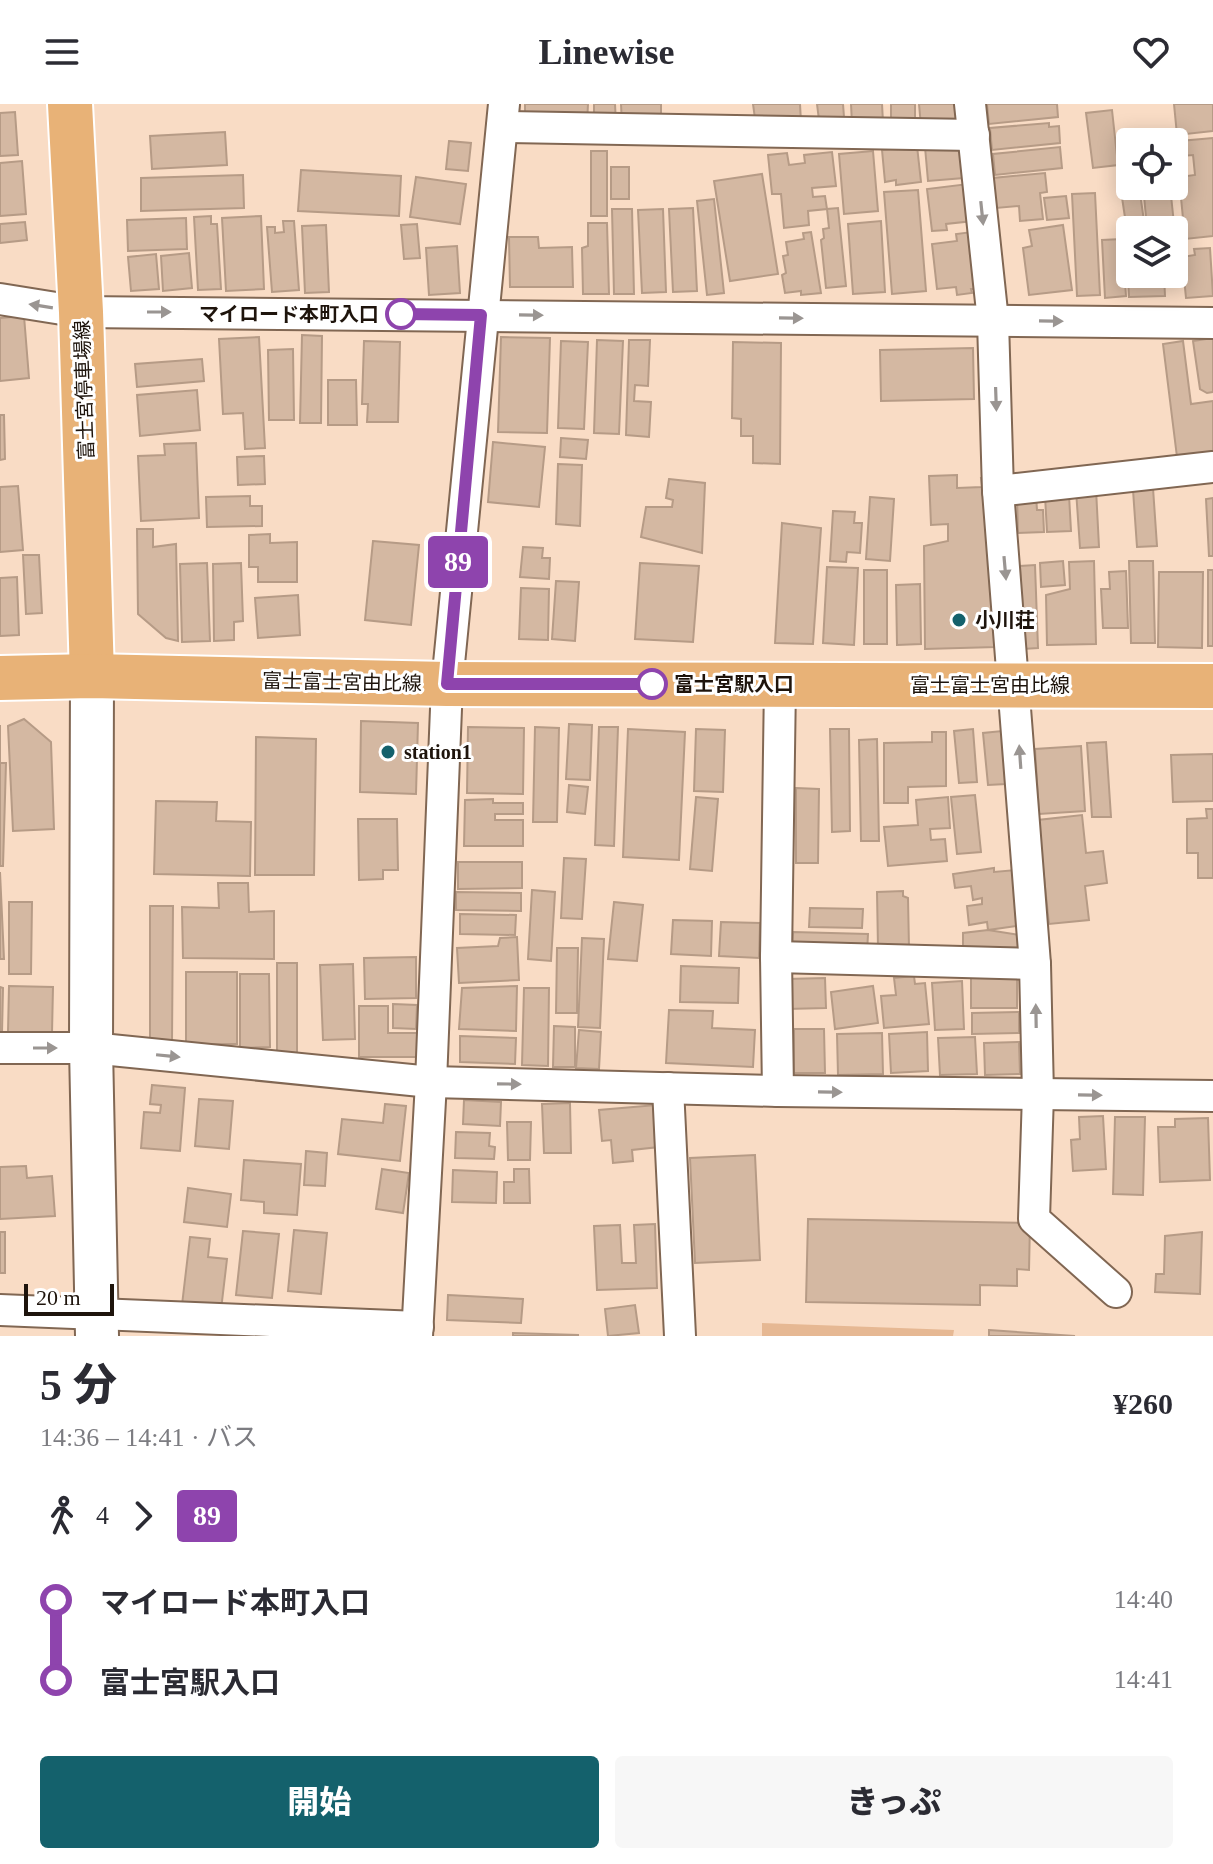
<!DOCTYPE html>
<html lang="ja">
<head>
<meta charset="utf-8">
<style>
	body { margin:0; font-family:"Times New Roman","Noto Sans JP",serif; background:#f7f7f7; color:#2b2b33; height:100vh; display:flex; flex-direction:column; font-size:30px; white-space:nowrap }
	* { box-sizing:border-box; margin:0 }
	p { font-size:26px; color:#7c7c81 }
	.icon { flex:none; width:44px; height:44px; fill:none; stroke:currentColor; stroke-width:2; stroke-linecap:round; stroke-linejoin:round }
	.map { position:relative; height:1232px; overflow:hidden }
	.panel { display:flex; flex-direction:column; background:#fff; flex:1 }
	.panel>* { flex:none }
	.badge { padding:0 16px; border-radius:6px; font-size:28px; line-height:52px }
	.tools { position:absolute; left:1116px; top:24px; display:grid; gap:16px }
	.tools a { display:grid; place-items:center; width:72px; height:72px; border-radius:8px; background:#fff; box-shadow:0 4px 20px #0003; font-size:40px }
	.scale { position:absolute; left:24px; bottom:20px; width:90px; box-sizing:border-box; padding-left:8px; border:4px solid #1e140c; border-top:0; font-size:22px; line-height:28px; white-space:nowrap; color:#1e140c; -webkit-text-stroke:6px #fff; paint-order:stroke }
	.map>.badge { position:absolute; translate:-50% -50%; box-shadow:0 0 0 4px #fff }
	.legs { display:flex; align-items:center; gap:12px; height:88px; padding:0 40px; font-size:26px }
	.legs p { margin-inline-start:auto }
	.head { display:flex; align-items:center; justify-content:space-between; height:136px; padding:0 40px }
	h1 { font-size:44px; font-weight:800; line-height:60px }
	.action { display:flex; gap:16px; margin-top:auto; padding:16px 40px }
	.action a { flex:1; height:92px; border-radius:8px; background:#14616c; color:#fff; font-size:32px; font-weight:800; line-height:92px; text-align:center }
	.action a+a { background:#f7f7f7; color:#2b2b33 }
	ul { padding:0 40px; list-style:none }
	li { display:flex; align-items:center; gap:28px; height:80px; font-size:30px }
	li i { display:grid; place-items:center; width:12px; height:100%; margin:0 10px; background:currentColor }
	li i::after { content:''; width:20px; height:20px; margin:-10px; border:6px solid; border-radius:50%; background:#fff }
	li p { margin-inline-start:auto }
	li:first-child i { background:linear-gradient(#0000 50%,currentColor 0) }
	li:last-child i { background:linear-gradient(currentColor 50%,#0000 0) }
	header { display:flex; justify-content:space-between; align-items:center; height:104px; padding:0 40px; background:#fff; font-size:36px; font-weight:800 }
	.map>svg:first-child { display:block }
	.green { fill:#e6b893 }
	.building { fill:#d4b8a2; stroke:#b69b86; stroke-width:2 }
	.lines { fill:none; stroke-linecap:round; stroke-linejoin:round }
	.street-casing { stroke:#816753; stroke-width:34 }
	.secondary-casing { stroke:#816753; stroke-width:46 }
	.primary-casing { stroke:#fff; stroke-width:48 }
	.street { stroke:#fff; stroke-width:30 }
	.secondary { stroke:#fff; stroke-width:42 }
	.primary { stroke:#e8b277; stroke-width:44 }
	.oneway { fill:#9a9592 }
	.line-1-casing { stroke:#fff; stroke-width:18 }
	.line-1 { stroke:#8e44ad; stroke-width:12 }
	.stop-1-dot { fill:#fff; stroke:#8e44ad; stroke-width:4 }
	.poi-dot { fill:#14616c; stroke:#fff; stroke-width:3 }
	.labels { text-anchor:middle; stroke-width:6; stroke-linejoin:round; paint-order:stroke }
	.stop-label { font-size:20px; font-weight:bold; fill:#1e140c; stroke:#fff; text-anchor:end }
	.street-label { font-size:20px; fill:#1e140c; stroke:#fff }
	.poi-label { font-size:20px; font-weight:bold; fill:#1e140c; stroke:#fff; text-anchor:start }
</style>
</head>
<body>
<header><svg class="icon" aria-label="menu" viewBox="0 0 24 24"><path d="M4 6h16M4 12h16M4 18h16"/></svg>Linewise<svg class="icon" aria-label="heart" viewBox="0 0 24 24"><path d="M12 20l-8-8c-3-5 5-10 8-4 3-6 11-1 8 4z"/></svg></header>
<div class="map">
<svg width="1213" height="1232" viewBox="0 0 1213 1232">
	<rect width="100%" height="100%" fill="#f9dcc5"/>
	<polygon class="green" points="762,1219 954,1226 953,1232 762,1232"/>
	<g class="building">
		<polygon points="525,0 588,0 587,20 525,17"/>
		<polygon points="594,0 615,0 616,20 594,19"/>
		<polygon points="621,0 661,0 661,18 622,21"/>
		<polygon points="753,0 800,0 801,18 756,22"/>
		<polygon points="817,0 843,0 844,13 819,16"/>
		<polygon points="851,0 882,0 883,18 852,20"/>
		<polygon points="891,0 915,0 915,20 891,21"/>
		<polygon points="919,0 956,0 958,17 921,22"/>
		<polygon points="987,0 1057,0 1058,13 989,20"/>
		<polygon points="1174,0 1213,0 1213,27 1177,31"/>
		<polygon points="1112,6 1118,61 1093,64 1086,9"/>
		<polygon points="15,8 18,51 0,52 0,9"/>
		<polygon points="1049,19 1049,23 1059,22 1060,39 992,46 990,24"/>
		<polygon points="225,28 227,61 152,65 150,32"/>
		<polygon points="1213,34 1213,132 1185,135 1179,73 1195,71 1193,51 1182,52 1180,37"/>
		<polygon points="449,37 471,39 468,67 446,65"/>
		<polygon points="962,40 964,74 928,77 925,43"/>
		<polygon points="917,42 921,78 896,81 896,76 885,78 882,46"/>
		<polygon points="1060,43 1062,64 995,71 993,50"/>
		<rect x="591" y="47" width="16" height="65"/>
		<polygon points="873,47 878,107 844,110 839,50"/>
		<polygon points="832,48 836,82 812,84 813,93 825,92 827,105 808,107 809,121 784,124 781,90 772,90 768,51 787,49 789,61 805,59 804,51"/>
		<polygon points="22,57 26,110 0,112 0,59"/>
		<rect x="611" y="63" width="18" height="32"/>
		<polygon points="1130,65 1130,82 1139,82 1144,117 1126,120 1118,67"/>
		<polygon points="301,66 401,72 399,112 298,107"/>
		<polygon points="1045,69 1047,88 1040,89 1043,115 1020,117 1019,102 996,104 993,74"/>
		<polygon points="762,70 778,170 730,177 714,77"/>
		<polygon points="243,71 244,104 141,107 141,74"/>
		<polygon points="416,73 466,80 460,120 410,113"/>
		<polygon points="968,80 973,117 946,120 947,126 932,127 927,85"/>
		<polygon points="1143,82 1170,82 1174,120 1147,123"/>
		<polygon points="918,86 926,187 892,190 884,88"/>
		<polygon points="1095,89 1100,191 1077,192 1072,90"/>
		<polygon points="1066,92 1069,114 1047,116 1044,94"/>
		<polygon points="714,95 724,189 707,191 697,97"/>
		<polygon points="693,104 697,187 673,188 669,105"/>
		<polygon points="838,104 846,182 826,184 821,136 824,134 823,125 829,124 827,105"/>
		<polygon points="612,105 632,105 634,190 614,190"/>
		<polygon points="663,105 666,188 642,189 638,106"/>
		<polygon points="211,112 211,120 217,120 221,185 198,186 194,113"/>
		<polygon points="261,112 264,185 226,187 222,114"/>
		<polygon points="186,114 187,145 128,147 127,116"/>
		<polygon points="283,117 294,117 299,186 272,188 267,123 275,123 275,129 284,128"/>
		<polygon points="881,117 885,188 853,190 848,120"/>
		<polygon points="25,118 27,136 0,139 0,120"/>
		<polygon points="588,119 607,119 609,190 583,190 582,144 588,142"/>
		<polygon points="417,120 420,154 404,155 401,121"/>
		<polygon points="326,121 329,188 305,189 302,122"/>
		<polygon points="1063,121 1072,186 1029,191 1023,144 1032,142 1029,126"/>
		<polygon points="811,128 821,189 801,191 801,187 785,189 782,171 786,169 783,152 788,151 786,138 804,135 803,129"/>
		<polygon points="972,128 978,185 971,185 972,189 957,191 956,183 937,185 932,140 957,137 956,130"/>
		<polygon points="509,133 538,133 539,144 572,143 573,183 510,183"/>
		<polygon points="1122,135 1126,192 1105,194 1102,136"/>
		<polygon points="457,142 460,189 429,191 426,144"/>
		<polygon points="1210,144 1213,192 1186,194 1182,153 1195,151 1194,145"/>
		<polygon points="189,149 192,184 163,187 161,152"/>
		<polygon points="156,150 159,185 131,187 128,153"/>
		<polygon points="1130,156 1130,170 1164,170 1165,192 1129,193 1127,159"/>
		<polygon points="24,212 29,274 0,277 0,214"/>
		<polygon points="302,231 322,232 321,319 300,319"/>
		<polygon points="259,233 265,344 245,345 243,309 223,310 219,235"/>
		<polygon points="501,233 550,234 547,329 498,328"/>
		<polygon points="1213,234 1213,288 1207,289 1200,285 1193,237"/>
		<polygon points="597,236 623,237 619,330 594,329"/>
		<polygon points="629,236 650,236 648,282 635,281 634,297 651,298 649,333 626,331"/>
		<polygon points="364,237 400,238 398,318 367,318 368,300 362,300"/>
		<polygon points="561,237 588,238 584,325 558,324"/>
		<polygon points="1183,237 1191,300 1213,297 1213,349 1177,353 1163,240"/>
		<polygon points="733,238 781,239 780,360 753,359 753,332 741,332 741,315 732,314"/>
		<polygon points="973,244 974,295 881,297 880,246"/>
		<polygon points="293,245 294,316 269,316 268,246"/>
		<polygon points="202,255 204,277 137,283 135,260"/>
		<polygon points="328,276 356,276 357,321 328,321"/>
		<polygon points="197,286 200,326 140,332 137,291"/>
		<polygon points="0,311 4,311 5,355 0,356"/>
		<polygon points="561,334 588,336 586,355 560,353"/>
		<polygon points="493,338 545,343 539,403 488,398"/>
		<polygon points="196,339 199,414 141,417 138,352 165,351 164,340"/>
		<polygon points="264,352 265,380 238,381 237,353"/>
		<polygon points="558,360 582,361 580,422 556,420"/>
		<polygon points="957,371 957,384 982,383 981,374 990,374 996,543 925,545 924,442 948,437 948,420 931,421 929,372"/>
		<polygon points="669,375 705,379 702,449 641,433 646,403 672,403 673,396 666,394"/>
		<polygon points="18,382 23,446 0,448 0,383"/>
		<polygon points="1153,384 1157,442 1137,443 1133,386"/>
		<polygon points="1096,385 1099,443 1080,444 1076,386"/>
		<polygon points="1036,391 1037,406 1043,406 1044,428 1018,429 1017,392"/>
		<polygon points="1069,391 1071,427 1047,428 1045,392"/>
		<polygon points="250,392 250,402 262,402 262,422 207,423 206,393"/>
		<polygon points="870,393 894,395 890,457 866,455"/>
		<polygon points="1213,394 1213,452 1209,452 1206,395"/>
		<polygon points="833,407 855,408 854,419 862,419 860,449 847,448 846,458 830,457"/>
		<polygon points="782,419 821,424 813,540 775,539"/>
		<polygon points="137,425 153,425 153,443 176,440 178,537 166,534 138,510"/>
		<polygon points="270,430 270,439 297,438 297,478 258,478 258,463 249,463 249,431"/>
		<polygon points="373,437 419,441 411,521 365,516"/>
		<polygon points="523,443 543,444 542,454 550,454 549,475 520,473"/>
		<polygon points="23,451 39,451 42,509 26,510"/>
		<polygon points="1063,457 1065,481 1041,483 1040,459"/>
		<polygon points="1094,457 1096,540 1047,541 1046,491 1070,485 1069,458"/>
		<polygon points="1129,457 1153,457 1155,539 1131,539"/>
		<polygon points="207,459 210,537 182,538 180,460"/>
		<polygon points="241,459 243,517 234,518 234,536 214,537 213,460"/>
		<polygon points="640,459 699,462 693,538 635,535"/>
		<polygon points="1035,461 1038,544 1023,545 1020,462"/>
		<polygon points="827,463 858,464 854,541 823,539"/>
		<rect x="864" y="466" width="23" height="74"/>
		<rect x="1208" y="466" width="5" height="76"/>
		<polygon points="1126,467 1128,524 1103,524 1101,485 1110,485 1109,468"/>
		<polygon points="1159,468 1203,468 1202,544 1158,543"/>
		<polygon points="17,473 19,531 0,532 0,474"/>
		<polygon points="556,477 579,478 575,537 552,535"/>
		<polygon points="920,480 921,540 897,541 896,481"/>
		<polygon points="521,484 549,485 548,536 519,535"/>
		<polygon points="298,491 300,531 258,534 255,494"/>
		<polygon points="24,615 51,638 54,725 13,727 8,622"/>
		<polygon points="361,617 418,619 416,690 360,688"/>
		<polygon points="569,620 592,621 590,676 566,675"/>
		<polygon points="0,621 0,659 6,659 3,762 0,762"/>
		<polygon points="468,623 524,624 523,690 467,689"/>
		<polygon points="535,623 559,624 557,718 533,718"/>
		<polygon points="599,623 618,623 614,742 595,741"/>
		<polygon points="628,625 685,628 679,756 623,753"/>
		<polygon points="696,625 725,626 723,688 694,687"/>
		<polygon points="830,625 849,625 850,727 832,728"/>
		<polygon points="973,625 977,678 959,679 954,627"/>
		<polygon points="1002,627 1006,680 988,681 983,629"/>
		<polygon points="932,628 946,628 946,682 908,683 908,699 884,699 884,639 932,638"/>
		<polygon points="256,633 316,635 314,771 255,771"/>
		<polygon points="877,635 879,737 861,737 859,636"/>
		<polygon points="1106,638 1111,713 1092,713 1087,639"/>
		<polygon points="1081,642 1085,707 1039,710 1035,645"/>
		<polygon points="1213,650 1213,697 1173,698 1171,651"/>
		<polygon points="569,681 588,683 585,710 567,708"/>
		<polygon points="796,684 819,685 818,759 796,759"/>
		<polygon points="975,691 981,748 957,750 951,693"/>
		<polygon points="696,693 718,695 712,767 690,765"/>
		<polygon points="948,693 950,724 930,725 931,736 945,735 947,757 888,762 884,723 918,721 916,696"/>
		<polygon points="493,695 493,699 523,699 523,710 495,710 495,716 523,716 523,742 464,742 465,696"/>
		<polygon points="156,697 217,698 216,717 251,718 250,772 154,770"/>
		<polygon points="1206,705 1213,705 1213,774 1198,774 1198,749 1187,749 1187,715 1207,714"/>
		<polygon points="1082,711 1086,749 1103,747 1107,779 1085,782 1089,816 1049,820 1038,716"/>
		<polygon points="358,715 397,715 398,766 383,766 383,775 359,776"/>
		<polygon points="564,754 586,755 582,815 561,814"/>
		<polygon points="458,758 522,758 522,784 458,785"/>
		<polygon points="994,764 994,768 1016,766 1023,821 988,826 987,818 969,821 967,802 982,800 982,794 973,796 971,782 955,784 953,770"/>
		<polygon points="0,768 4,855 0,855"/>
		<polygon points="218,779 248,779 249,808 274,807 274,855 183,854 182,803 219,804"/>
		<polygon points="532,786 555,788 551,857 528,855"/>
		<polygon points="903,787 903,792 908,794 909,844 878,844 877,788"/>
		<polygon points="456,788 521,789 521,807 456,806"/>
		<polygon points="9,798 32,798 31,870 9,870"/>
		<polygon points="614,798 643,801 637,857 608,855"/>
		<polygon points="150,802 173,802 172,938 150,938"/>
		<polygon points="810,804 863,805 862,824 809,823"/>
		<polygon points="460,810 516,811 515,831 460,830"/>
		<polygon points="673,816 712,817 711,852 671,850"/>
		<polygon points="721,818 760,819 759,854 719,852"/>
		<polygon points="988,826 1019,831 1018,851 963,850 963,829"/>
		<polygon points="793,828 868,830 867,849 792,847"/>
		<polygon points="517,833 519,876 459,879 457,844 498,842 500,834"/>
		<polygon points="582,834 604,835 600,924 578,923"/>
		<polygon points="557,844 578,844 577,909 556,909"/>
		<polygon points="416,853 416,894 365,895 364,854"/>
		<rect x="277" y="859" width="20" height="93"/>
		<polygon points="353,860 355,935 323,936 320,861"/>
		<polygon points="681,862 739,864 738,899 680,898"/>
		<rect x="186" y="868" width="51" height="72"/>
		<polygon points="240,870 269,870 270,943 240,944"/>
		<polygon points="1017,870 1017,904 971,904 971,871"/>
		<polygon points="914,872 915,880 925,879 929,920 884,924 881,892 896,891 894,874"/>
		<polygon points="825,874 826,904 787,905 786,875"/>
		<polygon points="962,877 964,925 935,926 932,879"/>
		<polygon points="9,882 53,883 52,929 8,928"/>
		<polygon points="517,882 516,927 459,925 462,884"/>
		<polygon points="873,882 878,919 835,925 831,888"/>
		<polygon points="0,883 3,884 2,929 0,929"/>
		<polygon points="524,884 549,884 548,962 522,961"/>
		<polygon points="393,900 417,901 416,925 393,924"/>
		<polygon points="359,902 388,902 388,929 419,929 418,953 359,953"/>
		<polygon points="669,906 713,907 712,924 755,926 753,963 666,959"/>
		<polygon points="1019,908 1019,929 972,930 972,909"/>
		<polygon points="554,922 575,923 575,963 553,963"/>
		<polygon points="794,925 824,925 825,969 794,969"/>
		<polygon points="579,926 601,928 599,965 576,964"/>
		<polygon points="927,928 928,967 891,969 889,930"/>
		<polygon points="882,929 883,970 838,971 837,930"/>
		<polygon points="460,932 516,934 515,960 460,958"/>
		<polygon points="975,933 977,970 940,971 938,934"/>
		<polygon points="1019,938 1020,970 985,971 984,939"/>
		<polygon points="152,981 185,984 180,1047 141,1044 144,1008 160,1009 161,1001 150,1000"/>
		<polygon points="199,995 233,997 229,1045 195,1042"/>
		<polygon points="464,996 501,998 500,1022 463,1020"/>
		<polygon points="570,999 571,1049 544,1049 542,1000"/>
		<polygon points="385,1000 406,1002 400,1057 338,1050 342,1015 383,1019"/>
		<polygon points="656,1001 659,1043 632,1046 633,1057 613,1059 611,1036 602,1037 599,1006"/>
		<polygon points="1103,1012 1106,1065 1073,1067 1071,1036 1080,1035 1079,1013"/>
		<polygon points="1115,1013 1145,1013 1143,1091 1113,1090"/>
		<polygon points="1208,1014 1210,1076 1160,1078 1158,1023 1175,1023 1175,1015"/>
		<polygon points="507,1018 531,1018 530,1056 508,1056"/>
		<polygon points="456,1028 490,1029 489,1042 495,1043 494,1055 455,1054"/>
		<polygon points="306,1047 327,1049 325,1082 304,1081"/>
		<polygon points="755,1051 760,1156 695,1159 690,1054"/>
		<polygon points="244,1056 301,1060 297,1111 264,1109 264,1098 241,1096"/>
		<polygon points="26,1062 27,1074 52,1072 55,1112 0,1115 0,1063"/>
		<polygon points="382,1065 409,1069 403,1109 376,1105"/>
		<polygon points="514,1065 529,1065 530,1099 504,1099 504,1078 514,1078"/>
		<polygon points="453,1066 497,1068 496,1099 452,1098"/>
		<polygon points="188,1084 231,1090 227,1123 184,1118"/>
		<polygon points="808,1115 1030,1119 1029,1166 1017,1165 1017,1182 980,1181 980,1201 806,1198"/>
		<polygon points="655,1120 657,1184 597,1186 594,1122 620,1121 622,1159 636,1159 634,1121"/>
		<polygon points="294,1126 327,1129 321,1190 288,1187"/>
		<polygon points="243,1127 279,1130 272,1194 236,1191"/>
		<rect x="0" y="1128" width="5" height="41"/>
		<polygon points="1202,1128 1200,1190 1155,1188 1156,1170 1164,1170 1165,1132"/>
		<polygon points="190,1133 210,1135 208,1153 227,1155 221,1206 182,1201"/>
		<polygon points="448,1191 523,1195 521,1219 447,1216"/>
		<polygon points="635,1201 639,1229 608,1232 605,1205"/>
		<polygon points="989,1226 1075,1232 989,1232"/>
		<polygon points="513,1229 579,1231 513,1232"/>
	</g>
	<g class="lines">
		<g class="street-casing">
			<g id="street">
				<polyline points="970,0 993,217 998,387 1035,860 1038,990 1034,1115 1116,1188"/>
				<polyline points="502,23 974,31"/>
				<polyline points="0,195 81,208 1213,219"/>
				<polyline points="998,387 1213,363"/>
				<polyline points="776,853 1035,860"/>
				<polyline points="0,944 91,944 431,978 778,987 1213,992"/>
				<polyline points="668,984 680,1232"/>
				<polyline points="778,987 776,853 780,580"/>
				<polyline points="0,1206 418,1223"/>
				<polyline points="417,1232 431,978 447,580 504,0"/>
			</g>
		</g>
		<g class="secondary-casing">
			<polyline id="secondary" points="92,572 91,944 97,1232"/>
		</g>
		<g class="primary-casing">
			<g id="primary">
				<polyline points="70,0 81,208 92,572"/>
				<polyline points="0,574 92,572 447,580 1213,582"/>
			</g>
		</g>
		<use href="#street" class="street"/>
		<use href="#secondary" class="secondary"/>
		<use href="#primary" class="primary"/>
	</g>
	<defs><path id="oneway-solid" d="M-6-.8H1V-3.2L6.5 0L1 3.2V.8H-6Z" transform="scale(2)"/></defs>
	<g class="oneway">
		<use href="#oneway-solid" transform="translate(982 109) rotate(84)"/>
		<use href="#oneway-solid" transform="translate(41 202) rotate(-171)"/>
		<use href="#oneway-solid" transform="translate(159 208)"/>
		<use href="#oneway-solid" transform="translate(531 211) rotate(1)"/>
		<use href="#oneway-solid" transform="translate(791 214) rotate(1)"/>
		<use href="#oneway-solid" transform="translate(1051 217) rotate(1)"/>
		<use href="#oneway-solid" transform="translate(996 295) rotate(88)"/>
		<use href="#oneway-solid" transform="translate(1005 464) rotate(85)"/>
		<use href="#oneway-solid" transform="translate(1020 653) rotate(-94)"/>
		<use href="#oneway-solid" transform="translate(1036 912) rotate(-91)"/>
		<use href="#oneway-solid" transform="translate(45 944)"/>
		<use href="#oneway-solid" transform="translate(168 952) rotate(6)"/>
		<use href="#oneway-solid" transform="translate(509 980) rotate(1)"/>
		<use href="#oneway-solid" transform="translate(830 988) rotate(1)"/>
		<use href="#oneway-solid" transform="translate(1090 991) rotate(1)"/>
	</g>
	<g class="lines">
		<g class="line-1-casing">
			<polyline id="line-1" points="401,210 481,211 447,580 652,580"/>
		</g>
		<use href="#line-1" class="line-1"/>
	</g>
	<g class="stop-1-dot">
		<circle cx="401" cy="210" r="14"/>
		<circle cx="652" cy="580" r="14"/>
	</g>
	<g class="poi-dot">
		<circle cx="959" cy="516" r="8"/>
		<circle cx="388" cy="648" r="8"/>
	</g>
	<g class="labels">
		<g class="stop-label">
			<text x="379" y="217">マイロード本町入口</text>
			<text x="674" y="587" text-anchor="start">富士宮駅入口</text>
		</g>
		<g class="street-label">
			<text transform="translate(84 286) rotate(-92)" y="7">富士宮停車場線</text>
			<text transform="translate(342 578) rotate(1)" y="7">富士富士宮由比線</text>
			<text x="990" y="588">富士富士宮由比線</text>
		</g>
		<g class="poi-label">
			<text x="975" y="523">小川荘</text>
			<text x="404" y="655">station1</text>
		</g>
	</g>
</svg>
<div class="tools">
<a><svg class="icon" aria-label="locate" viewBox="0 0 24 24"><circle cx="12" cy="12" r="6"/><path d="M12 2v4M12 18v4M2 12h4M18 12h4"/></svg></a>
<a><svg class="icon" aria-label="layers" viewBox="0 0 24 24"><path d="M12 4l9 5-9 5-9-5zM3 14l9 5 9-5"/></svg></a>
</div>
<div class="scale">20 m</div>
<b class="badge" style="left:458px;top:458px;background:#8e44ad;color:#fff">89</b>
</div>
<section class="panel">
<div class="head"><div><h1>5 分</h1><p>14:36 – 14:41 · バス</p></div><b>¥260</b></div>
<div class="legs"><svg class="icon" aria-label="walk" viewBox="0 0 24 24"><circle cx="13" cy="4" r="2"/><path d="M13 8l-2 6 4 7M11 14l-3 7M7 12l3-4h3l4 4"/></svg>4<svg class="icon" aria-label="forward" viewBox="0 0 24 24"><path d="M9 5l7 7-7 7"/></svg><b class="badge" style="background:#8e44ad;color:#fff">89</b></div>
<ul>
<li><i style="color:#8e44ad"></i><b>マイロード本町入口</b><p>14:40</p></li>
<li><i style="color:#8e44ad"></i><b>富士宮駅入口</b><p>14:41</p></li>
</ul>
<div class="action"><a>開始</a><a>きっぷ</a></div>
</section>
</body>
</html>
